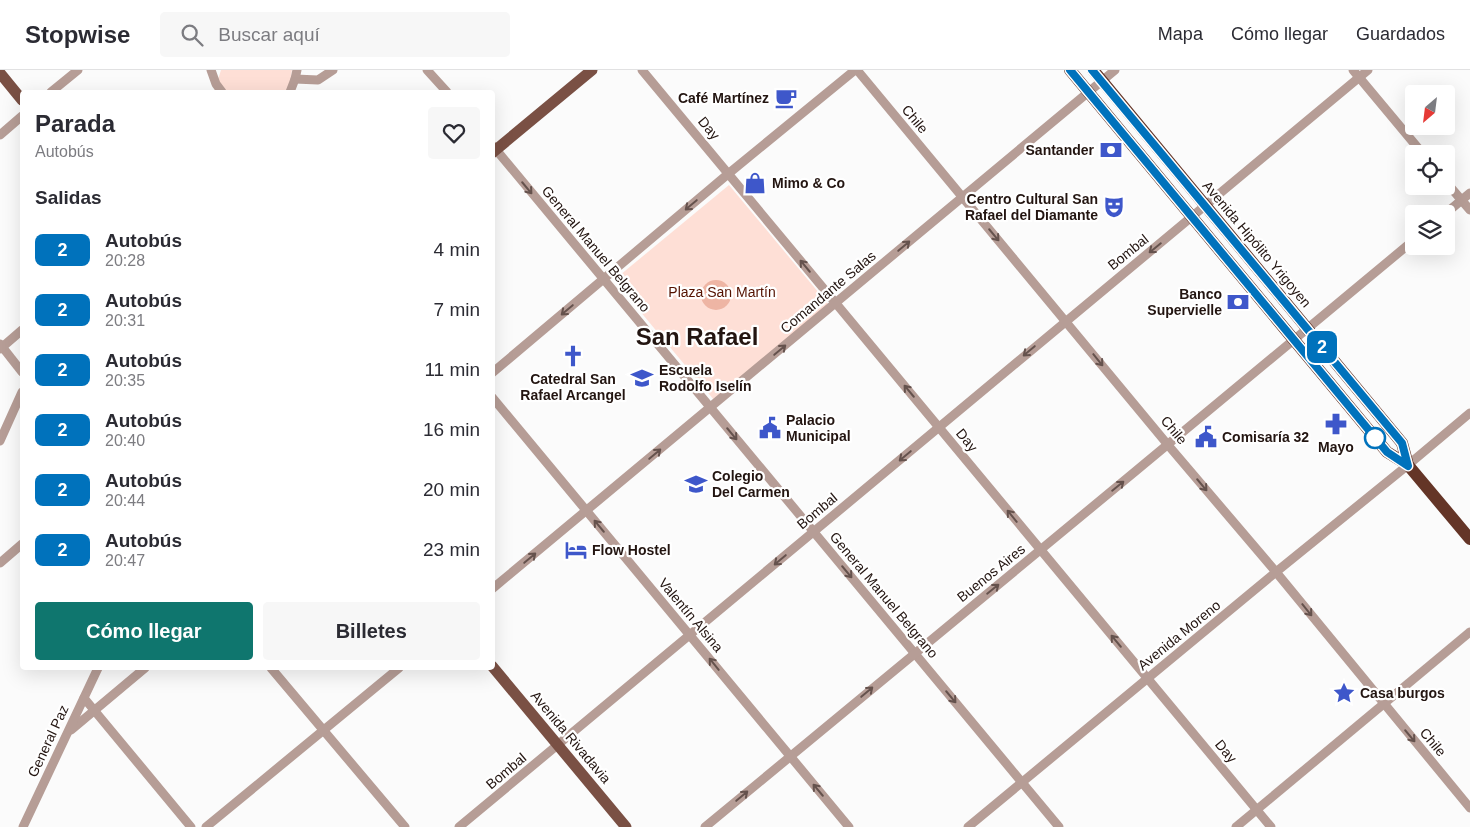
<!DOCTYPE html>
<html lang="es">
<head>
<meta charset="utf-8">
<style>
	body { margin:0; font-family:Arial,sans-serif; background:#f7f7f7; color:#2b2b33; height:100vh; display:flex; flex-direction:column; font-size:19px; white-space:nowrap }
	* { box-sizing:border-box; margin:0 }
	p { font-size:16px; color:#7c7c81 }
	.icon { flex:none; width:28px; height:28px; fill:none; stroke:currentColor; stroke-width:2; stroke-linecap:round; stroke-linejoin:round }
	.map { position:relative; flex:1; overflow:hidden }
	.details { position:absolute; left:20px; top:20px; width:475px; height:580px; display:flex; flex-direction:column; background:#fff; border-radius:5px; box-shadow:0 5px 20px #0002 }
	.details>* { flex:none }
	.badge { padding:0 10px; border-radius:8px; font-size:18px; line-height:32px }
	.needle { width:32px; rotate:208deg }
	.buttons { position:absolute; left:1405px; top:15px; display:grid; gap:10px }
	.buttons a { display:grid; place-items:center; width:50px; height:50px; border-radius:5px; background:#fff; box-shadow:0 5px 20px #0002; font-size:25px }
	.map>.badge { position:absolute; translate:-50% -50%; box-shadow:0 0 0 2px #fff }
	h2 { padding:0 15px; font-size:19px; line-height:45px }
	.round { display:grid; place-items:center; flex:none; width:52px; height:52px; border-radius:5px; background:#f7f7f7 }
	.headline { display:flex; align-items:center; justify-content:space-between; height:85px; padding:0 15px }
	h1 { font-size:24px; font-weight:700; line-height:38px }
	.button { display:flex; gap:10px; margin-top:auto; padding:10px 15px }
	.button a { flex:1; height:58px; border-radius:5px; background:#0f766e; color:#fff; font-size:20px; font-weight:700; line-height:58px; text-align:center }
	.button a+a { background:#f7f7f7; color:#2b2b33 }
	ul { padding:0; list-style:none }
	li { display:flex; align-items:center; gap:15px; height:60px; padding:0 15px }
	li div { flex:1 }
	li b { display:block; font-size:19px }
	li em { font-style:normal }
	li .badge { min-width:55px; font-weight:700; text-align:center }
	header { display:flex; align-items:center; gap:30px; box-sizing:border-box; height:70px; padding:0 25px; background:#fff; border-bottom:1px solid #e1e1e2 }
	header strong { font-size:24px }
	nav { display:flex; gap:28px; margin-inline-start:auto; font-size:18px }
	.search { width:350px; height:45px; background:#f7f7f7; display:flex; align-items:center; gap:12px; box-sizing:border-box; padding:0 18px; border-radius:5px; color:#7c7c81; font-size:19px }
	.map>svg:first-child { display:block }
	.green { fill:#fedfd6 }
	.water { fill:#eeb5a4 }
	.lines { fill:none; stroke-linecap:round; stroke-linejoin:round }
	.minor { stroke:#b69d96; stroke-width:9 }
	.major { stroke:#7a5044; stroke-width:11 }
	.highway { stroke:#643527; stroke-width:12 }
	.oneway { stroke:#65524d }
	.line-casing { stroke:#fff; stroke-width:11 }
	.line { stroke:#0072bc; stroke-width:8 }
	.stop-dot { fill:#fff; stroke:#0072bc; stroke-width:2.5 }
	.labels { text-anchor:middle; stroke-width:4.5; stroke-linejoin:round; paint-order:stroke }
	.poi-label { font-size:14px; font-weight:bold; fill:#231511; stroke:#fff; text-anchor:start }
	.street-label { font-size:14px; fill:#231511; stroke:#fff }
	.park-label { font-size:14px; fill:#541200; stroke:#fff }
	.town-label { font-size:24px; font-weight:bold; fill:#231511; stroke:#fff }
</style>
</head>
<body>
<header>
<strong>Stopwise</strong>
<div class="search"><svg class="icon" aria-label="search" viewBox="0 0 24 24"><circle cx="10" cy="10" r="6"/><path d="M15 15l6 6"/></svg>Buscar aquí</div>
<nav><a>Mapa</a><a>Cómo llegar</a><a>Guardados</a></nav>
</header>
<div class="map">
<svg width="1470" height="757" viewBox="0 0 1470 757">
	<rect width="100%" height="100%" fill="#fbfbfb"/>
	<g class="green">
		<polygon points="221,0 292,0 290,12 286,22 214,22"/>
		<polygon points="729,115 829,235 714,330 614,210"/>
	</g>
	<circle class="water" cx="716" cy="225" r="15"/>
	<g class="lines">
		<g class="minor">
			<polyline points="211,0 216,14 222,22"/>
			<polyline points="427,0 447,22"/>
			<polyline points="642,0 1271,757"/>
			<polyline points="857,0 1168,375 1276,502 1470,738"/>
			<polyline points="1353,0 1423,84"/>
			<polyline points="295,9 318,10 333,0"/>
			<polyline points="51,22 78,0"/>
			<polyline points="290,22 295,9 297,0"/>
			<polyline points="0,65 22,46"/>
			<polyline points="493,76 1059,757"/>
			<polyline points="1446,112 1470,140"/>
			<polyline points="1445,144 1470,123"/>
			<polyline points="0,274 22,302"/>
			<polyline points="0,279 22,260"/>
			<polyline points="492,303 728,104 855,0"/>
			<polyline points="492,327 849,757"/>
			<polyline points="0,371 22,322"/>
			<polyline points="0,493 22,474"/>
			<polyline points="492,519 1115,0"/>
			<polyline points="271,598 405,757"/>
			<polyline points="84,628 191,757"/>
			<polyline points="71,660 145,598"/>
			<polyline points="23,757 98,598"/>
			<polyline points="206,757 399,598"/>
			<polyline points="459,757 1368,0"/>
			<path d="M 705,757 C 940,561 1179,367 1414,170"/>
			<polyline points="968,757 1276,502 1408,395 1470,343"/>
			<polyline points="1236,757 1470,562"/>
		</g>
		<g class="major">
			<polyline points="0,3 22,30"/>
			<polyline points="492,83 592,0"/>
			<polyline points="492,596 626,757"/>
		</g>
		<g class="highway">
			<polyline points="1070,0 1387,382 1408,395 1470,469"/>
			<polyline points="1093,0 1402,373 1408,395"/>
		</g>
	</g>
	<defs><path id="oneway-shaft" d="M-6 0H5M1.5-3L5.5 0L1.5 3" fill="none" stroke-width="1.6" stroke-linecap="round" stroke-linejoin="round" transform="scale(1.25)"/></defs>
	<g class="oneway">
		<use href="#oneway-shaft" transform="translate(527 118) rotate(50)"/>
		<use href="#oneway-shaft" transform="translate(691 135) rotate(140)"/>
		<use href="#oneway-shaft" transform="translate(994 165) rotate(50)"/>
		<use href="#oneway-shaft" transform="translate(904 176) rotate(-40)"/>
		<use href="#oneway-shaft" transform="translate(1155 178) rotate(141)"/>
		<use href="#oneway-shaft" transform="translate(805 196) rotate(-130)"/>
		<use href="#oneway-shaft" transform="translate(567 240) rotate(140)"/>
		<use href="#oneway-shaft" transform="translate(780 280) rotate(-40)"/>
		<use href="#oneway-shaft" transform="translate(1029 281) rotate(140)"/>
		<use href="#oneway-shaft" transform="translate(1098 290) rotate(51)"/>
		<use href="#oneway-shaft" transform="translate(909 321) rotate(-130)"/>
		<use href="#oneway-shaft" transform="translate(732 364) rotate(50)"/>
		<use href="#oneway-shaft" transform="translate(655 384) rotate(-40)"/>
		<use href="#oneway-shaft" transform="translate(905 386) rotate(140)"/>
		<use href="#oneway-shaft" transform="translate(1202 415) rotate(50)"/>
		<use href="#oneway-shaft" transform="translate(1118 416) rotate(-39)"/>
		<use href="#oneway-shaft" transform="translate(1012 446) rotate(-129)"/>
		<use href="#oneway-shaft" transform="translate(599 456) rotate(-130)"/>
		<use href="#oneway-shaft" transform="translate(530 488) rotate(-40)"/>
		<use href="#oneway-shaft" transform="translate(780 490) rotate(140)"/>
		<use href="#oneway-shaft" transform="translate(847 502) rotate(50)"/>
		<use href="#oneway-shaft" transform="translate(993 519) rotate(-39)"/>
		<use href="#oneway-shaft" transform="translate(1307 540) rotate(51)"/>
		<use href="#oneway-shaft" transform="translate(1116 571) rotate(-130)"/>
		<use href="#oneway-shaft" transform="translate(714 594) rotate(-129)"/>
		<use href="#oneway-shaft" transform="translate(867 622) rotate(-40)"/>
		<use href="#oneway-shaft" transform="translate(951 627) rotate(50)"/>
		<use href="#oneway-shaft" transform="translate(1410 666) rotate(50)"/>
		<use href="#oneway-shaft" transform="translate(818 720) rotate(-130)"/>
		<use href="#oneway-shaft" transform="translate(742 726) rotate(-40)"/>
	</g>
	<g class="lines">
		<g class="line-casing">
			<polyline id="line" points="1070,0 1387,382 1408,396 1402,373 1092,0"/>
		</g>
		<use href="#line" class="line"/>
	</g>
	<defs>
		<g id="cafe-bare" transform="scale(1.725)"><path d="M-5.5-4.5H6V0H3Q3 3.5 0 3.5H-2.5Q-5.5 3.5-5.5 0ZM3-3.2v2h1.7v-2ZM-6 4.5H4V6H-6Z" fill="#3e57ca" stroke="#fff" stroke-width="2.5" paint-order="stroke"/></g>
		<g id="bank-bare" transform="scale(1.725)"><path d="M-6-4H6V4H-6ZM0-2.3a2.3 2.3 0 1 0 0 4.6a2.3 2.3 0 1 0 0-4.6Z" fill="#3e57ca" stroke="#fff" stroke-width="2.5" paint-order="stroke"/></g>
		<g id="shop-bare" transform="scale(1.725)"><path d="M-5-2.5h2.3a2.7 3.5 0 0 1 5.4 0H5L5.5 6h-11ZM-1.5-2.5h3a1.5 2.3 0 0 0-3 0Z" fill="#3e57ca" stroke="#fff" stroke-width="2.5" paint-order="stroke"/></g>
		<g id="theatre-bare" transform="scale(1.725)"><path d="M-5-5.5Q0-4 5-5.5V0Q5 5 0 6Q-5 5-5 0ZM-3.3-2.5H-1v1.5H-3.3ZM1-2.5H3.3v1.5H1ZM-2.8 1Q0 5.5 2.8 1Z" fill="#3e57ca" stroke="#fff" stroke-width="2.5" paint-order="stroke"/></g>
		<g id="church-bare" transform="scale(1.725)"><path d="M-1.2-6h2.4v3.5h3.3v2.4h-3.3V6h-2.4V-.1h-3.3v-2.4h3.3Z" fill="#3e57ca" stroke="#fff" stroke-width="2.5" paint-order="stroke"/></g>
		<g id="school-bare" transform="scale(1.725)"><path d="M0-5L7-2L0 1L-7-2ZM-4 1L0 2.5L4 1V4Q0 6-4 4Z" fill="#3e57ca" stroke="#fff" stroke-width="2.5" paint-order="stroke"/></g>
		<g id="pharmacy-bare" transform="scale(1.725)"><path d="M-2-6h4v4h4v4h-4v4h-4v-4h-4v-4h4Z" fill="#3e57ca" stroke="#fff" stroke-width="2.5" paint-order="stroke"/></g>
		<g id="civic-bare" transform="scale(1.725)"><path d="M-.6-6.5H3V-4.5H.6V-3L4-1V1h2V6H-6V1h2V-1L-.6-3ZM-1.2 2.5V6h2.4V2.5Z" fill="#3e57ca" stroke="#fff" stroke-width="2.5" paint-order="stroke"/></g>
		<g id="hotel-bare" transform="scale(1.725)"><path d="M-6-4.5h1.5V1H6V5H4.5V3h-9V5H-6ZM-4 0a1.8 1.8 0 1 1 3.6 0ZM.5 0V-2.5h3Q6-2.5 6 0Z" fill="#3e57ca" stroke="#fff" stroke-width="2.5" paint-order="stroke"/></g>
		<g id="sight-bare" transform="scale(1.725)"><path d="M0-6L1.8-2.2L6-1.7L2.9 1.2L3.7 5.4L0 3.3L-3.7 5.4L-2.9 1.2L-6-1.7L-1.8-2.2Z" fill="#3e57ca" stroke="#fff" stroke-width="2.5" paint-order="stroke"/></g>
	</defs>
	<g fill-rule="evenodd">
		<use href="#cafe-bare" x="786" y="28"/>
		<use href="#bank-bare" x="1111" y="80"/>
		<use href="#shop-bare" x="755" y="113"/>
		<use href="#theatre-bare" x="1114" y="137"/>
		<use href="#bank-bare" x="1238" y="232"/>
		<use href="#church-bare" x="573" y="286"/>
		<use href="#school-bare" x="642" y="308"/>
		<use href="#pharmacy-bare" x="1336" y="354"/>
		<use href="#civic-bare" x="770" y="358"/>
		<use href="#civic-bare" x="1206" y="367"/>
		<use href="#school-bare" x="696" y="414"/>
		<use href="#hotel-bare" x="576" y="480"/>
		<use href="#sight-bare" x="1344" y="623"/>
	</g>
	<circle class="stop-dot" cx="1375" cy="368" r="10"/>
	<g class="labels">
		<g class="poi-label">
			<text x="769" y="33" text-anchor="end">Café Martínez</text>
			<text x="1094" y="85" text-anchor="end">Santander</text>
			<text x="772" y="118">Mimo &amp; Co</text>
			<text x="1098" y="134" text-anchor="end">Centro Cultural San<tspan x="1098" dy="16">Rafael del Diamante</tspan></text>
			<text x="1222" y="229" text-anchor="end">Banco<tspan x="1222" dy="16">Supervielle</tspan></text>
			<text x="659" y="305">Escuela<tspan x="659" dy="16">Rodolfo Iselín</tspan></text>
			<text x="573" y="314" text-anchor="middle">Catedral San<tspan x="573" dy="16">Rafael Arcangel</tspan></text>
			<text x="786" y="355">Palacio<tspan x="786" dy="16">Municipal</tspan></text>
			<text x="1222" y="372">Comisaría 32</text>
			<text x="1336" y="382" text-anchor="middle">Mayo</text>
			<text x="712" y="411">Colegio<tspan x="712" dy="16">Del Carmen</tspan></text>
			<text x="592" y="485">Flow Hostel</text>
			<text x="1360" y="628">Casa burgos</text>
		</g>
		<g class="street-label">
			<text transform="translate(915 49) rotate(50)" y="5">Chile</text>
			<text transform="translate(709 58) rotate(50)" y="5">Day</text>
			<text transform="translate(1257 174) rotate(50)" y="5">Avenida Hipólito Yrigoyen</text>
			<text transform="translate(596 179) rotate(50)" y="5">General Manuel Belgrano</text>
			<text transform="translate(1128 182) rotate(-39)" y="5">Bombal</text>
			<text transform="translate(828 222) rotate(-40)" y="5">Comandante Salas</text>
			<text transform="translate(1174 360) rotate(50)" y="5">Chile</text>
			<text transform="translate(967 370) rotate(51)" y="5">Day</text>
			<text transform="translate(817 441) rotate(-40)" y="5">Bombal</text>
			<text transform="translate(991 503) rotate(-39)" y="5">Buenos Aires</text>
			<text transform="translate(884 525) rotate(50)" y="5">General Manuel Belgrano</text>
			<text transform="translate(691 545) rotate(50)" y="5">Valentín Alsina</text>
			<text transform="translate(1179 565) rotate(-39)" y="5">Avenida Moreno</text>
			<text transform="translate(571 667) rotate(50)" y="5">Avenida Rivadavia</text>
			<text transform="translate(48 671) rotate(-65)" y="5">General Paz</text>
			<text transform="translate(1433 672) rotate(50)" y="5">Chile</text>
			<text transform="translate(1226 681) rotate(50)" y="5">Day</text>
			<text transform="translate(506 701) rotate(-40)" y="5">Bombal</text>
		</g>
		<g class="park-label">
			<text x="722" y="227">Plaza San Martín</text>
		</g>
		<g class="town-label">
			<text x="697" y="275">San Rafael</text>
		</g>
	</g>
</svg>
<div class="buttons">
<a><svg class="needle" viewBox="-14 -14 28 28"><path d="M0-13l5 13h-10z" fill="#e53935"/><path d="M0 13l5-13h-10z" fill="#7c7c81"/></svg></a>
<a><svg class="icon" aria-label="locate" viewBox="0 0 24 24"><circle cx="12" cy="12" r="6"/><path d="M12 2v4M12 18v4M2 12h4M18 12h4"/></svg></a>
<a><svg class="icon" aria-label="layers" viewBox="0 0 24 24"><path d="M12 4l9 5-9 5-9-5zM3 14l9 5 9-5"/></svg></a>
</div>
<b class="badge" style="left:1322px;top:277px;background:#0072bc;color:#fff">2</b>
<section class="details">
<div class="headline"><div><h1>Parada</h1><p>Autobús</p></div><a class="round"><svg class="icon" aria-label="heart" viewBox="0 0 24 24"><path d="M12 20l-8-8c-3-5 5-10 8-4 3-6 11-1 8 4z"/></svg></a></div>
<h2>Salidas</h2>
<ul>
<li><span class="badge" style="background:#0072bc;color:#fff">2</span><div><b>Autobús</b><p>20:28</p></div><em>4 min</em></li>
<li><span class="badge" style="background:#0072bc;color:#fff">2</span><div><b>Autobús</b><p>20:31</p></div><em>7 min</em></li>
<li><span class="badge" style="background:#0072bc;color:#fff">2</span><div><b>Autobús</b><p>20:35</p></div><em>11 min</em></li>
<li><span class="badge" style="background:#0072bc;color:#fff">2</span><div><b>Autobús</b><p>20:40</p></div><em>16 min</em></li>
<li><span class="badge" style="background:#0072bc;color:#fff">2</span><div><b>Autobús</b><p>20:44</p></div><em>20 min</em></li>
<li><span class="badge" style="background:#0072bc;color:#fff">2</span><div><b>Autobús</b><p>20:47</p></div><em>23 min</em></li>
</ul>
<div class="button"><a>Cómo llegar</a><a>Billetes</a></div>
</section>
</div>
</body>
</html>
